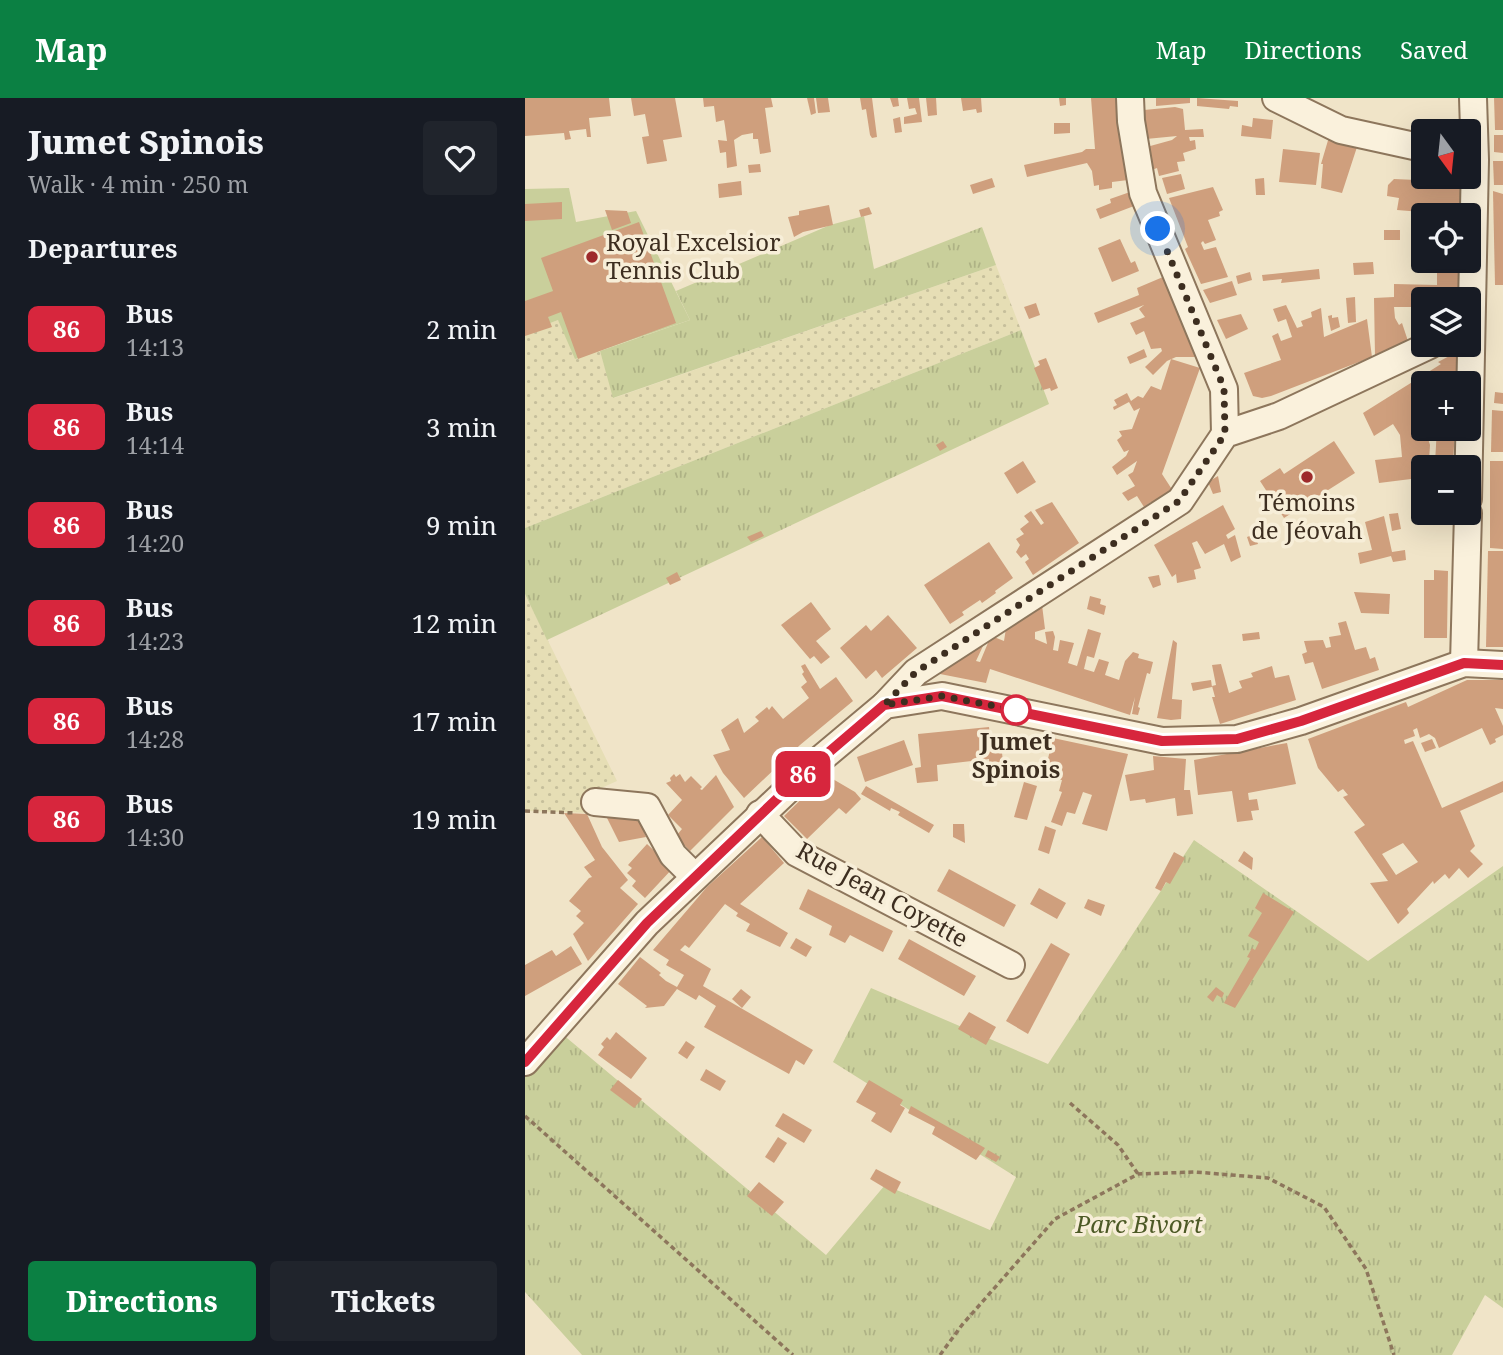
<!DOCTYPE html>
<html lang="en">
<head>
<meta charset="utf-8">
<style>
	body { margin:0; font-family:"Noto Serif",serif; background:#20242c; color:#f1f3f6; height:100vh; display:flex; flex-direction:column; font-size:26px; white-space:nowrap }
	* { box-sizing:border-box; margin:0 }
	p { font-size:23px; color:#9ea1a6 }
	.icon { flex:none; width:38px; height:38px; fill:none; stroke:currentColor; stroke-width:2; stroke-linecap:round; stroke-linejoin:round }
	.map { position:relative; flex:1; overflow:hidden }
	.side { display:flex; flex-direction:column; background:#171b24; width:525px }
	.side>* { flex:none }
	.badge { padding:0 14px; border-radius:10px; font-size:24px; line-height:46px }
	.needle { width:46px; rotate:165deg }
	.tools { position:absolute; left:886px; top:21px; display:grid; gap:14px }
	.tools a { display:grid; place-items:center; width:70px; height:70px; border-radius:7px; background:#171b24; box-shadow:0 7px 28px #0002; font-size:35px }
	.you { position:absolute; width:35px; height:35px; margin:-18px; border:5px solid #fff; border-radius:50%; background:#1a73e8; box-shadow:0 0 0 10px #1a73e833 }
	.map>.badge { position:absolute; translate:-50% -50%; box-shadow:0 0 0 4px #fff }
	h2 { padding:0 28px; font-size:26px; line-height:63px }
	.round { display:grid; place-items:center; flex:none; width:74px; height:74px; border-radius:7px; background:#20242c }
	.summary { display:flex; align-items:center; justify-content:space-between; height:119px; padding:0 28px }
	h1 { font-size:33px; font-weight:800; line-height:52px }
	.cta { display:flex; gap:14px; margin-top:auto; padding:14px 28px }
	.cta a { flex:1; height:80px; border-radius:7px; background:#0b8043; color:#fff; font-size:28px; font-weight:800; line-height:80px; text-align:center }
	.cta a+a { background:#20242c; color:#f1f3f6 }
	ul { padding:0; list-style:none }
	li { display:flex; align-items:center; gap:21px; height:98px; padding:0 28px }
	li div { flex:1 }
	li b { display:block; font-size:26px }
	li em { font-style:normal }
	li .badge { min-width:77px; font-weight:700; text-align:center }
	header { display:flex; align-items:center; gap:42px; box-sizing:border-box; height:98px; padding:0 35px; background:#0b8043; color:#fff }
	header strong { font-size:33px }
	nav { display:flex; gap:38px; margin-inline-start:auto; font-size:24px }
	main { display:flex; flex:1; min-height:0 }
	.map>svg:first-child { display:block }
	.farmland { fill:url(#farmland-dots) }
	.grass { fill:url(#grass-tufts) }
	.garden { fill:#c9cf9b }
	.building { fill:#cf9f7d; fill-rule:evenodd }
	.lines { fill:none; stroke-linecap:round; stroke-linejoin:round }
	.minor-casing { stroke:#8d765c; stroke-width:30 }
	.path { stroke:#8d765c; stroke-width:3.5; stroke-dasharray:5 3.5; stroke-linecap:butt }
	.minor { stroke:#faf1dc; stroke-width:26 }
	.line-casing { stroke:#fff; stroke-width:16 }
	.line { stroke:#d7263d; stroke-width:10 }
	.walk { stroke:#3d2e20; stroke-width:7; stroke-dasharray:0 12.6 }
	.poi-dot { fill:#9e2a2b; stroke:#f7eed8; stroke-width:2.5 }
	.stop-dot { fill:#fff; stroke:#d7263d; stroke-width:3.5 }
	.labels { text-anchor:middle; stroke-width:7; stroke-linejoin:round; paint-order:stroke }
	.poi-label { font-size:24px; fill:#3d2e20; stroke:#f7eed8; text-anchor:start }
	.stop-label { font-size:24px; font-weight:bold; fill:#3d2e20; stroke:#f7eed8 }
	.street-label { font-size:24px; fill:#3d2e20; stroke:#f7eed8 }
	.park-label { font-size:24px; font-style:italic; fill:#4d5a26; stroke:#f7eed8 }
</style>
</head>
<body>
<header>
<strong>Map</strong>
<nav><a>Map</a><a>Directions</a><a>Saved</a></nav>
</header>
<main>
<section class="side">
<div class="summary"><div><h1>Jumet Spinois</h1><p>Walk · 4 min · 250 m</p></div><a class="round"><svg class="icon" aria-label="heart" viewBox="0 0 24 24"><path d="M12 20l-8-8c-3-5 5-10 8-4 3-6 11-1 8 4z"/></svg></a></div>
<h2>Departures</h2>
<ul>
<li><span class="badge" style="background:#d7263d;color:#fff">86</span><div><b>Bus</b><p>14:13</p></div><em>2 min</em></li>
<li><span class="badge" style="background:#d7263d;color:#fff">86</span><div><b>Bus</b><p>14:14</p></div><em>3 min</em></li>
<li><span class="badge" style="background:#d7263d;color:#fff">86</span><div><b>Bus</b><p>14:20</p></div><em>9 min</em></li>
<li><span class="badge" style="background:#d7263d;color:#fff">86</span><div><b>Bus</b><p>14:23</p></div><em>12 min</em></li>
<li><span class="badge" style="background:#d7263d;color:#fff">86</span><div><b>Bus</b><p>14:28</p></div><em>17 min</em></li>
<li><span class="badge" style="background:#d7263d;color:#fff">86</span><div><b>Bus</b><p>14:30</p></div><em>19 min</em></li>
</ul>
<div class="cta"><a>Directions</a><a>Tickets</a></div>
</section>
<div class="map">
<svg width="978" height="1257" viewBox="0 0 978 1257">
	<defs>
		<pattern id="farmland-dots" width="8" height="8" patternUnits="userSpaceOnUse" patternTransform="scale(1.75)"><rect width="8" height="8" fill="#e6deb5"/><path d="M2 2h.1M6 6h.1" fill="none" stroke="#c6bf9b" stroke-width="1.8" stroke-linecap="round"/></pattern>
		<pattern id="grass-tufts" width="24" height="20" patternUnits="userSpaceOnUse" patternTransform="scale(1.75)"><rect width="24" height="20" fill="#c9cf9b"/><path d="M3 7l-1-3M5 7V3M7 7l1-3M15 17l-1-3M17 17v-4M19 17l1-3" fill="none" stroke="#aeb285"/></pattern>
	</defs>
	<rect width="100%" height="100%" fill="#f0e4c8"/>
	<g class="farmland">
		<polygon points="471,167 496,232 0,430 0,235 33,222 75,253 89,300"/>
		<polygon points="0,496 92,683 65,695 66,715 0,713"/>
	</g>
	<g class="grass">
		<polygon points="339,118 349,171 457,129 471,167 88,300 75,253 165,222 151,193 305,127"/>
		<polygon points="496,232 524,306 22,542 0,496 0,430"/>
		<polygon points="669,742 843,863 978,768 978,1210 960,1197 927,1257 57,1257 0,1194 0,967 30,930 301,1157 360,1087 465,1132 491,1079 308,964 346,890 523,966"/>
	</g>
	<polygon class="garden" points="44,90 51,124 111,113 165,222 50,261 33,222 0,235 0,91"/>
	<g class="building">
		<polygon points="0,0 84,0 86,18 64,20 66,39 62,39 61,31 44,33 46,41 40,42 39,35 0,38"/>
		<polygon points="106,0 150,0 157,39 138,42 142,63 122,66 117,39 124,38 120,16 109,18"/>
		<polygon points="178,0 246,0 248,9 240,10 246,54 235,56 233,41 228,41 228,35 217,37 209,42 212,68 202,70 201,54 195,55 193,42 202,43 200,28 199,22 191,24 189,8 179,9"/>
		<polygon points="282,0 289,0 291,15 286,17"/>
		<polygon points="291,0 303,0 305,14 293,15"/>
		<polygon points="335,0 347,0 352,39 347,40 345,37 341,11 337,12"/>
		<polygon points="365,0 373,0 374,8 368,9"/>
		<polygon points="382,0 394,0 397,24 379,26 379,19 392,16 390,10 384,11"/>
		<polygon points="401,0 411,0 412,17 403,18"/>
		<polygon points="436,0 456,0 457,14 452,15 451,11 438,13"/>
		<polygon points="534,0 541,0 541,7 535,8"/>
		<polygon points="566,0 596,0 603,82 587,84 587,90 574,92 574,87 569,88 567,73 562,65 502,79 499,67 557,54 561,51 570,51"/>
		<polygon points="631,0 665,0 665,5 631,8"/>
		<polygon points="672,0 713,3 713,9 705,8 704,11 672,8"/>
		<polygon points="969,0 978,0 978,32 970,32"/>
		<polygon points="650,9 658,11 660,32 678,31 679,39 664,39 665,43 670,42 671,51 658,55 660,63 652,64 654,73 634,78 632,70 624,73 618,50 647,42 652,38 621,41 619,12"/>
		<polygon points="375,19 377,34 370,35 368,21"/>
		<polygon points="728,20 748,22 746,41 716,38 717,27 727,29"/>
		<polygon points="529,25 545,25 545,35 529,36"/>
		<polygon points="969,37 978,37 978,55 969,54"/>
		<polygon points="804,39 832,49 817,95 796,90 798,66 796,66"/>
		<polygon points="758,51 795,55 791,87 754,84"/>
		<polygon points="968,63 978,63 978,87 969,87"/>
		<polygon points="235,66 236,74 224,75 223,67"/>
		<polygon points="656,76 660,91 642,96 637,80"/>
		<polygon points="467,80 470,89 448,96 445,87"/>
		<polygon points="739,80 740,97 731,97 730,81"/>
		<polygon points="869,81 892,82 938,91 934,117 872,112 874,100 862,98 863,87"/>
		<polygon points="216,83 217,97 194,100 193,86"/>
		<polygon points="688,89 698,112 694,114 695,118 683,122 691,142 680,146 678,143 676,145 679,152 691,149 703,179 676,186 660,151 663,149 644,100"/>
		<polygon points="968,93 978,96 978,187 970,187"/>
		<polygon points="605,94 609,108 575,121 571,111 586,105 585,101"/>
		<polygon points="37,104 37,121 0,123 0,106"/>
		<polygon points="304,107 308,127 278,134 269,139 263,119 274,117 274,113"/>
		<polygon points="344,109 347,116 336,119 334,112"/>
		<polygon points="80,112 102,113 106,125 87,132"/>
		<polygon points="114,124 151,225 53,261 36,214 23,219 27,229 0,238 0,203 28,193 16,160"/>
		<rect x="859" y="132" width="16" height="10"/>
		<polygon points="595,141 606,165 610,163 614,173 587,184 573,150"/>
		<polygon points="912,163 933,163 933,201 898,201 898,218 886,218 886,209 869,209 870,220 874,227 877,225 883,243 850,258 849,200 869,199 869,186 912,187"/>
		<polygon points="848,164 849,176 829,177 828,165"/>
		<polygon points="794,171 795,181 756,185 757,181 738,183 737,177"/>
		<polygon points="725,174 727,182 713,186 711,178"/>
		<polygon points="638,179 670,259 651,259 642,263 628,277 620,269 637,253 636,250 626,251 619,233 611,237 605,225 620,219 614,211 619,207 573,225 569,215 614,197 612,190"/>
		<polygon points="707,183 712,197 685,205 678,192"/>
		<polygon points="830,199 831,224 823,225 821,200"/>
		<polygon points="511,205 515,217 504,221 499,209"/>
		<polygon points="761,207 772,230 778,228 776,223 787,219 786,214 796,210 799,239 842,221 847,259 746,298 737,300 728,298 719,275 756,262 747,238 753,235 756,243 767,239 761,221 753,224 748,211"/>
		<polygon points="716,216 723,231 701,241 692,222"/>
		<polygon points="807,217 807,220 813,219 815,229 806,233 803,218"/>
		<polygon points="619,251 622,259 605,266 602,259"/>
		<polygon points="932,254 933,285 898,285 898,331 900,331 905,347 904,363 902,363 902,369 898,369 898,415 900,427 893,427 886,359 886,381 854,385 850,362 877,359 875,337 868,326 849,338 838,315 916,266 913,264"/>
		<polygon points="521,260 533,290 526,293 525,290 518,292 509,270 515,267 513,263"/>
		<polygon points="646,261 675,270 637,376 648,393 628,408 626,404 619,409 612,398 603,403 597,395 610,388 603,377 608,374 612,363 592,377 587,369 601,358 604,352 599,354 592,342 597,338 594,333 607,331 615,310 609,313 604,304 589,312 588,309 592,307 589,302 602,295 606,303 613,298 618,300 626,288 636,292"/>
		<polygon points="970,294 978,295 978,306 969,305"/>
		<polygon points="967,312 978,313 978,354 966,354"/>
		<polygon points="912,331 930,331 928,364 910,364"/>
		<polygon points="418,343 422,349 415,353 411,347"/>
		<polygon points="809,343 830,375 759,420 735,383 755,370 759,376"/>
		<polygon points="498,363 511,384 492,396 479,375"/>
		<polygon points="965,363 978,363 978,451 965,450"/>
		<polygon points="693,378 696,394 688,396 683,384"/>
		<polygon points="527,404 554,445 508,477 500,464 504,461 501,456 496,460 491,454 495,447 491,441 499,436 495,431 504,424 499,418 506,413 516,427 519,425 510,412"/>
		<polygon points="698,407 710,431 701,437 703,441 710,437 716,459 706,464 699,446 680,456 672,443 667,445 676,470 669,472 671,481 652,485 651,476 647,479 629,447"/>
		<polygon points="873,415 876,431 867,433 864,416"/>
		<polygon points="859,418 867,454 880,452 881,462 868,464 866,458 835,466 833,455 847,452 840,424"/>
		<polygon points="236,433 239,438 226,444 222,439"/>
		<polygon points="730,436 733,446 725,448 722,439"/>
		<polygon points="464,444 488,480 470,493 471,495 457,505 455,502 437,514 439,517 425,526 399,487"/>
		<polygon points="963,453 978,453 978,549 961,549"/>
		<polygon points="909,472 923,473 922,540 899,540 899,482 909,482"/>
		<polygon points="152,474 156,482 145,487 141,480"/>
		<polygon points="634,477 636,487 628,490 623,479"/>
		<polygon points="829,494 865,496 864,516 836,515"/>
		<polygon points="565,498 576,501 575,506 581,508 579,517 562,511"/>
		<polygon points="286,504 306,531 291,543 305,559 296,566 289,558 285,561 256,527"/>
		<polygon points="517,507 520,531 510,534 510,541 522,546 520,534 528,533 530,539 528,552 533,553 535,542 549,545 543,565 552,568 563,531 576,535 569,560 562,558 559,571 569,574 574,561 584,564 580,577 594,582 600,563 608,554 614,556 613,560 628,564 625,576 622,575 613,609 615,610 613,617 607,616 610,599 605,617 465,571 461,585 415,576 413,571 432,556 441,559 447,547 464,535 451,563 455,564 465,540 469,539 479,543 482,524 494,525 495,520"/>
		<polygon points="363,517 392,550 357,580 351,572 341,581 315,550 341,527 346,533"/>
		<polygon points="821,523 830,552 841,549 845,561 850,559 854,572 797,591 788,564 780,566 777,556 782,554 779,543 798,542 801,550 806,549 804,539 816,537 813,525"/>
		<polygon points="734,534 735,541 718,543 717,536"/>
		<polygon points="648,542 652,545 647,601 657,602 656,621 646,622 632,620"/>
		<polygon points="280,566 295,591 311,579 328,603 275,647 219,700 198,675 188,657 205,652 196,632 213,620 219,635 234,623 230,619 242,609 244,612 247,608 258,621 284,600 276,589 282,584 277,576 279,574 276,568"/>
		<polygon points="696,566 704,595 717,590 714,583 728,579 726,575 747,568 750,580 764,577 771,602 695,626 687,599 690,599 687,588 691,587 687,567"/>
		<polygon points="686,582 687,589 668,593 666,585"/>
		<path d="M 942,582 L 978,582 L 978,611 L 970,610 L 978,628 L 978,637 L 970,641 L 971,644 L 965,647 L 957,630 L 914,650 L 910,640 L 904,636 L 895,640 L 892,630 L 888,632 L 890,638 L 879,642 L 880,646 L 888,643 L 917,710 L 978,683 L 978,694 L 935,713 L 950,748 L 945,753 L 958,766 L 943,780 L 934,770 L 924,781 L 920,776 L 909,786 L 908,783 L 882,811 L 884,815 L 873,826 L 845,785 L 863,783 L 829,734 L 840,727 L 818,699 L 823,697 L 818,691 L 813,694 L 793,670 L 783,641 L 881,604 L 883,609 ZM 878,745 L 893,764 L 871,777 L 857,756 Z"/>
		<polygon points="464,629 466,645 476,644 479,675 465,676 464,661 412,667 413,683 392,685 390,670 396,669 393,636"/>
		<polygon points="528,640 603,656 582,733 557,726 567,697 558,694 550,716 542,714 537,728 526,724 537,694 534,693 537,682 528,681 531,670 521,669"/>
		<polygon points="907,641 911,650 900,654 896,645"/>
		<polygon points="379,642 388,667 340,684 332,659"/>
		<polygon points="762,645 771,686 723,695 724,702 732,701 734,712 726,713 728,722 712,724 707,693 673,697 669,662"/>
		<polygon points="628,658 661,661 659,692 665,692 668,716 652,718 650,700 621,705 620,701 605,703 600,677 629,672"/>
		<polygon points="149,676 151,679 155,676 160,684 166,678 177,689 175,691 177,692 191,677 209,709 165,753 151,738 157,731 143,717 157,702 141,685 146,683 145,680"/>
		<polygon points="301,677 330,694 336,701 321,716 314,710 282,741 259,718"/>
		<polygon points="499,684 512,688 502,722 489,719"/>
		<polygon points="341,688 409,727 404,735 373,717 375,714 366,710 365,713 336,696"/>
		<polygon points="39,715 62,716 77,749 103,782 95,790 113,806 63,863 48,836 59,825 51,818 56,813 44,803 64,780 67,779 59,769 70,762"/>
		<polygon points="80,716 112,716 121,739 94,744"/>
		<polygon points="428,726 439,726 440,745 428,739"/>
		<polygon points="520,728 531,732 524,756 513,752"/>
		<polygon points="237,739 259,765 215,806 263,835 255,849 221,833 225,826 211,818 213,815 200,806 164,850 160,847 155,852 186,871 178,888 288,952 279,967 271,962 264,976 179,929 191,908 174,897 171,902 152,891 139,908 120,910 122,908 93,886 115,859 136,875 134,877 141,883 152,889 159,877 141,867 144,862 128,852 182,789"/>
		<polygon points="122,746 148,770 120,800 107,788 111,783 102,775 107,770 103,767"/>
		<polygon points="719,753 728,760 727,772 713,763"/>
		<polygon points="649,754 660,760 645,786 641,784 636,793 630,790"/>
		<polygon points="424,771 491,807 479,829 412,793"/>
		<polygon points="514,790 541,805 532,821 505,806"/>
		<polygon points="283,791 368,833 358,854 325,837 320,845 304,837 307,828 274,811"/>
		<polygon points="738,795 769,814 710,910 699,905 725,860 722,859 727,850 730,852 734,844 723,838 737,815 730,810"/>
		<polygon points="563,801 580,807 576,818 559,810"/>
		<polygon points="271,840 287,849 281,859 265,850"/>
		<polygon points="384,841 451,878 439,898 373,861"/>
		<polygon points="526,845 545,856 503,936 481,923"/>
		<polygon points="46,848 57,866 0,898 0,867 27,852 31,858"/>
		<polygon points="691,889 699,895 697,900 692,897 688,904 682,899"/>
		<polygon points="216,891 226,899 217,910 207,901"/>
		<polygon points="444,914 471,929 461,947 433,931"/>
		<polygon points="91,934 122,960 106,981 73,957 79,949 76,946 82,939 85,942"/>
		<polygon points="161,943 170,949 162,961 153,955"/>
		<polygon points="181,971 201,983 195,993 175,982"/>
		<polygon points="93,982 117,1001 109,1010 85,992"/>
		<polygon points="344,982 378,1002 375,1007 380,1010 366,1035 346,1023 351,1015 331,1004"/>
		<polygon points="386,1008 460,1050 451,1062 407,1036 410,1029 383,1015"/>
		<polygon points="258,1015 287,1032 279,1045 250,1028"/>
		<polygon points="253,1039 262,1045 249,1065 240,1059"/>
		<polygon points="463,1052 475,1059 471,1064 460,1058"/>
		<polygon points="351,1071 376,1084 370,1096 345,1081"/>
		<polygon points="234,1084 259,1104 247,1118 222,1098"/>
	</g>
	<g class="lines">
		<g class="minor-casing">
			<g id="minor">
				<polyline points="605,0 606,23 618,95 699,291 700,336"/>
				<polyline points="751,0 816,32 898,50"/>
				<polyline points="943,401 950,62 948,0"/>
				<polyline points="939,565 943,415"/>
				<polyline points="360,607 391,574 655,403 700,336 754,318 905,247"/>
				<polyline points="70,704 122,709 148,757 170,779"/>
				<polyline points="235,716 272,755 486,867"/>
				<polyline points="0,964 122,825 292,664 360,607 417,598 637,643 712,641 776,623 939,565 978,567"/>
			</g>
		</g>
		<g class="path">
			<polyline points="0,713 51,715"/>
			<polyline points="545,1005 593,1047 613,1076"/>
			<polyline points="0,1018 268,1257"/>
			<polyline points="415,1257 437,1227 530,1121 613,1076 670,1074 743,1080 799,1109 841,1171 869,1257"/>
		</g>
		<use href="#minor" class="minor"/>
	</g>
	<g class="lines">
		<g class="line-casing">
			<polyline id="line" points="0,964 122,825 276,678 359,607 417,598 637,643 712,641 776,623 939,565 978,567"/>
		</g>
		<use href="#line" class="line"/>
		<polyline class="walk" points="491,612 417,598 359,607 391,574 654,403 700,336 699,290 633,131"/>
	</g>
	<g class="poi-dot">
		<circle cx="67" cy="159" r="7"/>
		<circle cx="782" cy="379" r="7"/>
	</g>
	<circle class="stop-dot" cx="491" cy="612" r="14"/>
	<g class="labels">
		<g class="poi-label">
			<text x="81" y="153">Royal Excelsior<tspan x="81" dy="28">Tennis Club</tspan></text>
			<text x="782" y="413" text-anchor="middle">Témoins<tspan x="782" dy="28">de Jéovah</tspan></text>
		</g>
		<g class="stop-label">
			<text x="491" y="652">Jumet<tspan x="491" dy="28">Spinois</tspan></text>
		</g>
		<g class="street-label">
			<text transform="translate(357 797) rotate(29)" y="8">Rue Jean Coyette</text>
		</g>
		<g class="park-label">
			<text x="614" y="1135">Parc Bivort</text>
		</g>
	</g>
</svg>
<div class="tools">
<a><svg class="needle" viewBox="-14 -14 28 28"><path d="M0-13l5 13h-10z" fill="#e53935"/><path d="M0 13l5-13h-10z" fill="#9ea1a6"/></svg></a>
<a><svg class="icon" aria-label="locate" viewBox="0 0 24 24"><circle cx="12" cy="12" r="6"/><path d="M12 2v4M12 18v4M2 12h4M18 12h4"/></svg></a>
<a><svg class="icon" aria-label="layers" viewBox="0 0 24 24"><path d="M12 4l9 5-9 5-9-5zM3 14l9 5 9-5"/></svg></a>
<a>+</a>
<a>−</a>
</div>
<div class="you" style="left:633px;top:131px"></div>
<b class="badge" style="left:278px;top:676px;background:#d7263d;color:#fff">86</b>
</div>
</main>
</body>
</html>
